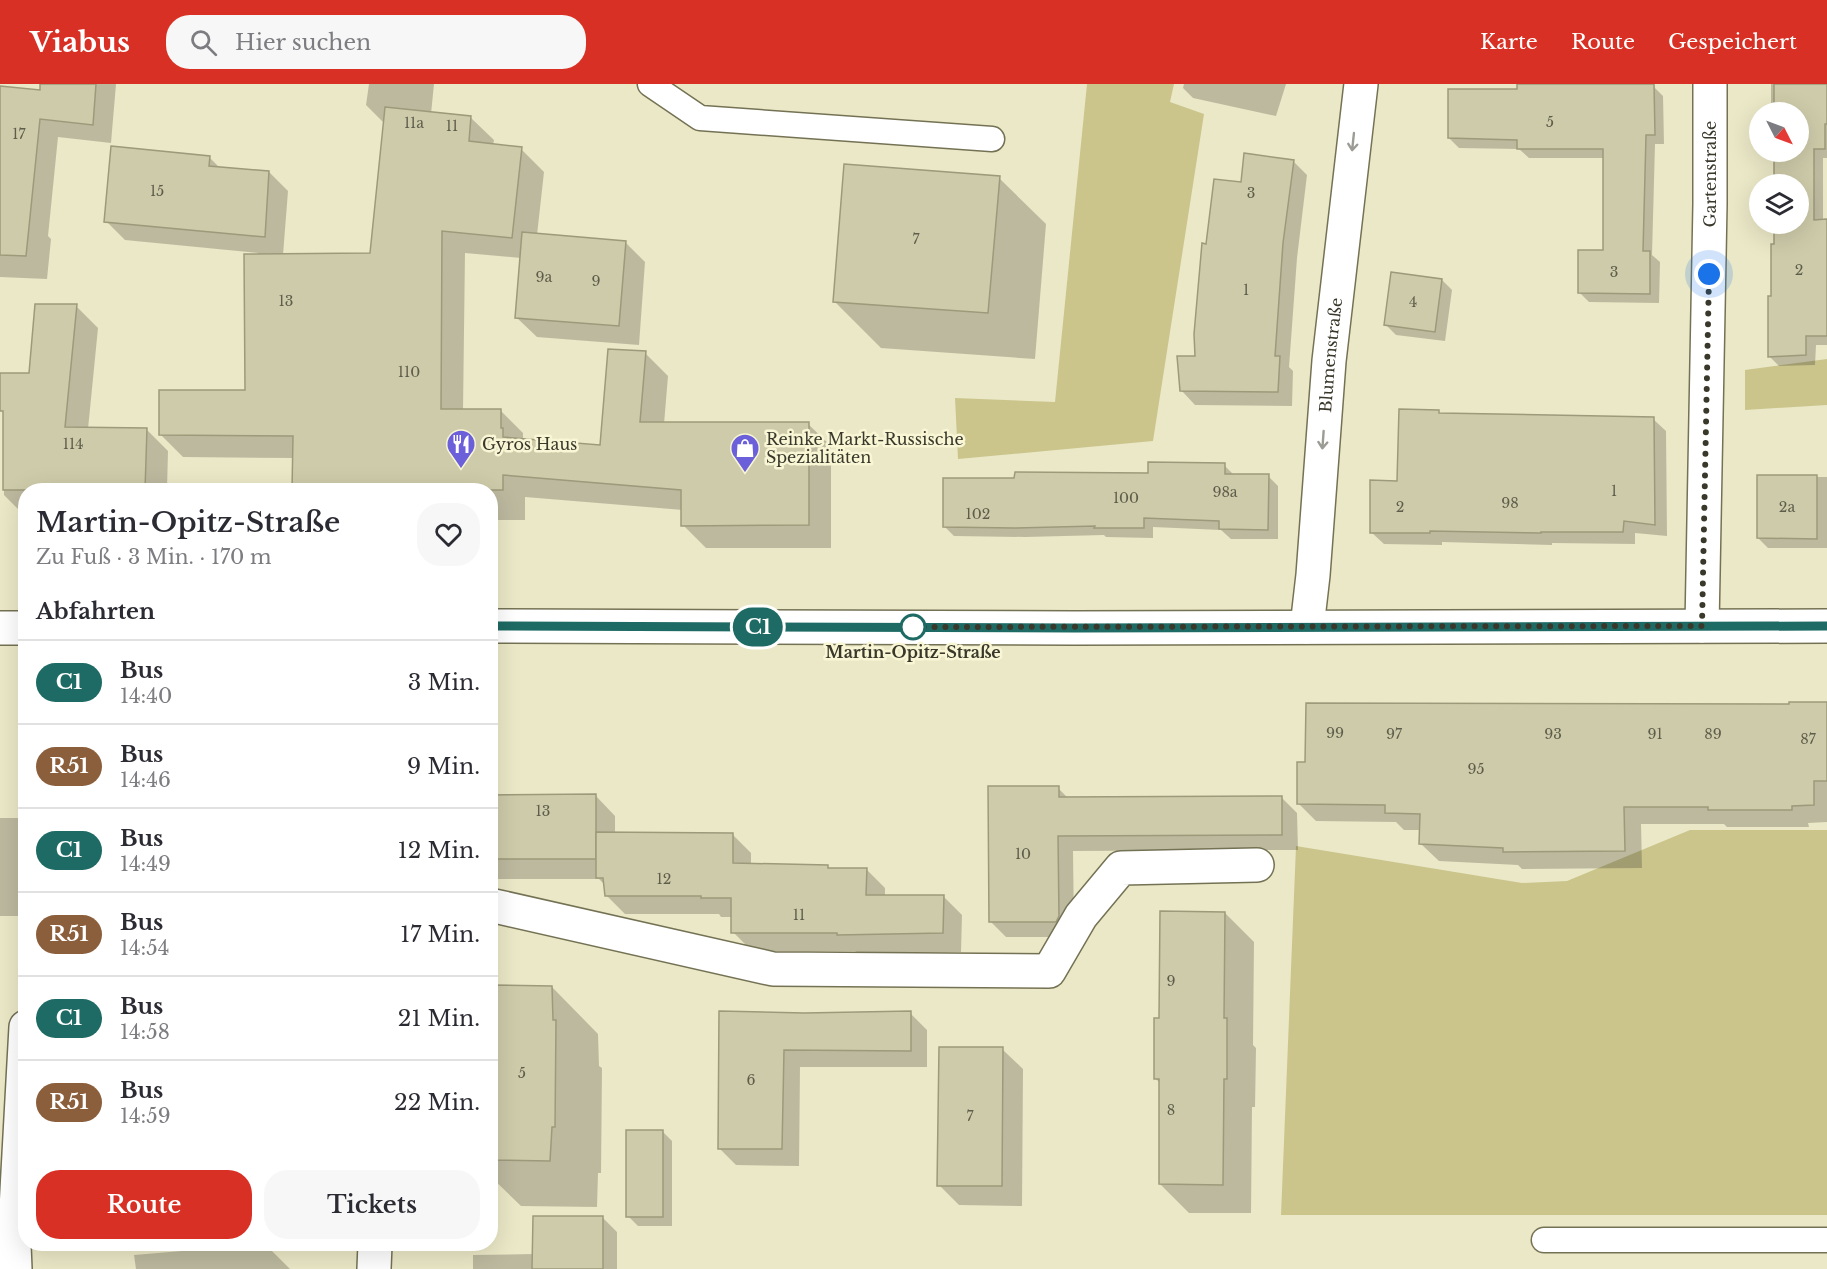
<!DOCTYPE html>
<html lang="de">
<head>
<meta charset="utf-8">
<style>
	body { margin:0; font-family:"Libre Baskerville",serif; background:#f7f7f7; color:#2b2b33; height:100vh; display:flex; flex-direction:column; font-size:22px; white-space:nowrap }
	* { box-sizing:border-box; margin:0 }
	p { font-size:20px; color:#7c7c81 }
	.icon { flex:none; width:33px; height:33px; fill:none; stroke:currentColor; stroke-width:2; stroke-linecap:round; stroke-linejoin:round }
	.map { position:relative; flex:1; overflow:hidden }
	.drawer { position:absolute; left:18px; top:399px; width:480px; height:768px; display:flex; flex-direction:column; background:#fff; border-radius:24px; box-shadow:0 6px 24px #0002 }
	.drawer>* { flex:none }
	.badge { padding:0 12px; border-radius:20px; font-size:21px; line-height:39px }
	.needle { width:39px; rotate:132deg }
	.controls { position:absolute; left:1749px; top:18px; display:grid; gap:12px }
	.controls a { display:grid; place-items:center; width:60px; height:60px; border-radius:50%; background:#fff; box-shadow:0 6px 24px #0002; font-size:30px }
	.you { position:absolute; width:30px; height:30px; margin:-15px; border:4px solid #fff; border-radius:50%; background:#1a73e8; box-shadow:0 0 0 9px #1a73e833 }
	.map>.badge { position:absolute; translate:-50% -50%; box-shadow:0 0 0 3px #fff }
	h2 { padding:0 18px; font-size:22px; line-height:54px }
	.round { display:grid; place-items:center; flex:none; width:63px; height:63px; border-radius:24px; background:#f7f7f7 }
	.summary { display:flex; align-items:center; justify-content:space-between; height:102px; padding:0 18px }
	h1 { font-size:28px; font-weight:600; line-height:45px }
	.primary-button { display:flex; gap:12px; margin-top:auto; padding:12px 18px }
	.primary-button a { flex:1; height:69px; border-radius:24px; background:#d93025; color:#fff; font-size:24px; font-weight:600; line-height:69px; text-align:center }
	.primary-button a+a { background:#f7f7f7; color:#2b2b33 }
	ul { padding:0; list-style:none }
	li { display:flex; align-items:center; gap:18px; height:84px; padding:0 18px; border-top:2px solid #e1e1e2 }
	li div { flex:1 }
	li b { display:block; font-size:22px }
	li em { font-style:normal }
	li .badge { min-width:66px; font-weight:700; text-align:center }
	header { display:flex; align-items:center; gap:36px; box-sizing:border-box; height:84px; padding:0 30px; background:#d93025; color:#fff }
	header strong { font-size:28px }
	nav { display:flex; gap:33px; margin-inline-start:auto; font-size:21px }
	.search { width:420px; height:54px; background:#f7f7f7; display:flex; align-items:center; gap:15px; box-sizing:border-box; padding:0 21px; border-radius:24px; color:#7c7c81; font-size:22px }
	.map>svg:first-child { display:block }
	.green { fill:#cbc58c }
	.shadow { fill:#0003 }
	.building { fill:#cecbaa; stroke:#9d9a7b; stroke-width:1.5 }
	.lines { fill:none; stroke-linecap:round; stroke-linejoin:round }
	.service-casing { stroke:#747254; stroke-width:27 }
	.minor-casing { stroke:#747254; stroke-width:36 }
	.secondary-casing { stroke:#747254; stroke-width:36 }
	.service { stroke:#fff; stroke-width:24 }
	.minor { stroke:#fff; stroke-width:33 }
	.secondary { stroke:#fff; stroke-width:33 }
	.oneway { stroke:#9c9c95 }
	.line-casing { stroke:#fff; stroke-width:14 }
	.line { stroke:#1e6a64; stroke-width:9 }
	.walk { stroke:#39382b; stroke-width:6; stroke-dasharray:0 10.8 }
	.stop-dot { fill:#fff; stroke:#1e6a64; stroke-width:3 }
	.labels { text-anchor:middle; stroke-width:5; stroke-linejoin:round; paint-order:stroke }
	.number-label { font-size:14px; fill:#5e5d4b }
	.street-label { font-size:16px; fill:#39382b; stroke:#f8f6d4 }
	.poi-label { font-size:16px; fill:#39382b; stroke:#f8f6d4; text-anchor:start }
	.stop-label { font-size:16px; font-weight:bold; fill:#39382b; stroke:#f8f6d4 }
</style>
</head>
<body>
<header>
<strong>Viabus</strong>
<div class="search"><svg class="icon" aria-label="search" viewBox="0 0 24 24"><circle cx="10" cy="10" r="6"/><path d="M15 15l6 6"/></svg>Hier suchen</div>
<nav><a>Karte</a><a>Route</a><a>Gespeichert</a></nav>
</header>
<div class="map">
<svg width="1827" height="1185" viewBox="0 0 1827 1185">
	<rect width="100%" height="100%" fill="#ebe8c7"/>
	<g class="green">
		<polygon points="1087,0 1174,0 1170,18 1204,30 1153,357 958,375 955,314 1055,318"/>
		<polygon points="1827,275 1827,321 1745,326 1745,286"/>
		<polygon points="1690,746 1827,746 1827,1131 1281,1131 1296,762 1522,799 1567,797"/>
	</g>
	<g class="shadow">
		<polygon points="42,0 116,0 111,59 58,53 48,152 51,155 47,195 0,193 0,3 42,8"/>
		<polygon points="369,0 434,0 431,30 471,34 494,56 493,62 521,65 544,88 537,151 625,158 645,178 639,261 537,253 516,233 521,174 465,169 463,326 500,326 523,349 523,356 601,363 645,269 668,292 664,340 808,340 831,362 831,464 706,464 683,441 683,426 525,413 525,436 490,436 490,406 294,406 294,374 183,373 160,350 246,308 258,169 125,156 106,137 209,73 220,84 269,88 288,107 283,171 371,171 385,40 366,21"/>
		<polygon points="1184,0 1286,0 1276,32 1193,14 1183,4"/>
		<polygon points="1518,0 1653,2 1663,12 1664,60 1655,60 1652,171 1660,178 1659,219 1589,218 1579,208 1604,168 1604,74 1529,74 1519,65 1459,64 1449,54 1518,6"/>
		<polygon points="1771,0 1827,0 1827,74 1823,74 1823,137 1827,137 1827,261 1816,261 1815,281 1779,282 1769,272 1775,140 1798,140 1798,100 1775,100 1775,68 1798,68 1798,28 1771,28"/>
		<polygon points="1293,77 1307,91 1297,174 1289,283 1293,287 1292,322 1195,321 1181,306 1196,273 1208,161 1242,100"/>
		<polygon points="999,94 1046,140 1035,275 881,264 834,217"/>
		<polygon points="1442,196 1452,206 1445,257 1396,251 1386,241"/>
		<polygon points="76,222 98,244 88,345 146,345 168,367 167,406 26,406 26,433 4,411 4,290 30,290"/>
		<polygon points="1438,328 1441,331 1653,335 1666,347 1667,452 1635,449 1635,460 1552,459 1552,461 1442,458 1442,461 1384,460 1371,448"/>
		<polygon points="1224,381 1235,392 1268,392 1278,402 1278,455 1231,455 1221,446 1153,443 1153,454 1106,453 1104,451 1025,453 954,452 944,442 1016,396 1149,391"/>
		<polygon points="1758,393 1827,393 1827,464 1768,464 1758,454"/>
		<polygon points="1827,619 1827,738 1808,739 1809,743 1727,743 1724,740 1641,740 1642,784 1522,785 1518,781 1439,777 1421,760 1421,746 1404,746 1396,738 1316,737 1298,719 1791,621"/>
		<polygon points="1058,704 1069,715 1281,713 1297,729 1298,766 1073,767 1074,848 1072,853 1006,853 990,837"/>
		<polygon points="595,711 615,732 615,750 732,750 751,769 751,781 827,782 830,785 866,785 885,804 885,813 943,812 962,831 961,868 858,869 855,867 752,867 733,848 733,833 721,833 719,830 625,830 606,811 605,801 599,795 490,795 490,712"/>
		<rect x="0" y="734" width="26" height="98"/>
		<polygon points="1225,829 1254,858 1253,961 1256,964 1255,1023 1252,1023 1251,1129 1189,1129 1160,1100 1160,999 1155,994"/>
		<polygon points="490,903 552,903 598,950 599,982 602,984 601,1089 598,1089 597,1123 521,1122 490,1092"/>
		<polygon points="721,929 910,929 927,946 927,983 800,983 799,1082 736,1081 719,1064"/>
		<polygon points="1002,965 1023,985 1022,1122 959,1121 939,1101"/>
		<polygon points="662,1047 672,1057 672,1142 638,1142 628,1132"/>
		<polygon points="602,1133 617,1148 617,1185 473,1185 473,1171 534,1170"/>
		<polygon points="265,1160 290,1185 136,1185 134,1171"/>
		<polygon points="282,1160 333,1160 333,1166 290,1167"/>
	</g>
	<g class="building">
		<polygon points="40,0 96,0 93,41 40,35 26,172 0,171 0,2 40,6"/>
		<polygon points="1517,0 1654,0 1655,51 1646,51 1643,167 1650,167 1650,210 1578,209 1578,166 1603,166 1603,65 1517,65 1517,56 1448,54 1448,5 1517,5"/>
		<polygon points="1774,0 1827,0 1827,40 1825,40 1825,65 1814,65 1814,136 1827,135 1827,252 1806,252 1806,271 1768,273 1768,212 1771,212 1771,160 1774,160 1774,140 1798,140 1798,100 1774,100 1774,68 1798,68 1798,28 1774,28"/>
		<polygon points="385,23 471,32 469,57 522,63 512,154 442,147 441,325 501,325 501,344 503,344 503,353 600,361 608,265 646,267 640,338 809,338 809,441 681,442 681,406 503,391 503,406 292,406 293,352 159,351 159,306 245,306 244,170 370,169"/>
		<polygon points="111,62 210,72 209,82 269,87 265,153 104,138"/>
		<polygon points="1244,69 1294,76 1283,159 1275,272 1280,272 1278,308 1180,307 1177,272 1195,272 1194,250 1202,159 1206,160 1214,95 1241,98"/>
		<polygon points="844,80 1000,92 988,229 833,218"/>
		<polygon points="522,148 626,157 619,242 515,234"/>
		<polygon points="1391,188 1442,195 1435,248 1384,241"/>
		<polygon points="35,220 77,220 65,343 147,344 145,406 3,406 3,327 0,327 0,289 29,289"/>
		<polygon points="1399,325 1439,326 1439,329 1654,333 1655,441 1624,437 1623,448 1541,448 1541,449 1430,447 1430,449 1370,449 1370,396 1397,397"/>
		<polygon points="1148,378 1225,379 1225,390 1269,390 1268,446 1219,445 1219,437 1144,434 1144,444 1094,444 1095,442 1014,444 943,443 943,394 1014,394 1015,388 1148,389"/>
		<polygon points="1757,391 1817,391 1817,455 1757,454"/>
		<polygon points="1789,618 1827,618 1827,697 1814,697 1814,721 1792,722 1792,726 1708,726 1708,723 1624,723 1625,767 1503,768 1503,764 1419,760 1420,730 1385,729 1385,721 1297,720 1297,678 1305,678 1306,619 1789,620"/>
		<polygon points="988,702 1059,702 1059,713 1282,712 1282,751 1058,752 1059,832 1056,838 989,838"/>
		<polygon points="596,710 596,775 490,775 490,711"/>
		<polygon points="596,748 733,749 733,779 828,781 828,784 867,784 866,811 944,811 943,849 837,851 837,849 731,849 731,814 701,814 701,812 605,812 603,794 596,794"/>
		<polygon points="1160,827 1225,828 1224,934 1227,934 1227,995 1224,995 1223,1101 1159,1100 1159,995 1154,995 1154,934 1159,934"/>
		<polygon points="490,901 552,902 553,936 556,936 555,1043 552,1043 550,1077 490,1076"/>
		<polygon points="719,927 804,929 911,927 911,967 784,966 782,1065 718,1065"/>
		<polygon points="939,963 1003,963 1002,1102 937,1102"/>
		<rect x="626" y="1046" width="37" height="87"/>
		<polygon points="533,1132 603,1132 603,1185 532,1185"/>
	</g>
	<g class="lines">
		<g class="service-casing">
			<g id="service">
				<polyline points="650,0 700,34 992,55"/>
				<polyline points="1544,1156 1827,1156"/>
			</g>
		</g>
		<g class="minor-casing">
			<g id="minor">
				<path id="s1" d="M 1702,542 L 1710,120 L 1710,0"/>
				<path id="s2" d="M 1307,543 L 1313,491 L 1329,277 L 1361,0"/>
				<polyline points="490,821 773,885 1049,887 1081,832 1121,784 1257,781"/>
				<polyline points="15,1185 14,1161 26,943"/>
				<polyline points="374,1185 375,1160"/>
			</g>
		</g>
		<g class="secondary-casing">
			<g id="secondary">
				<polyline points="490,542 1074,544 1827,542"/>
				<polyline points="0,544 26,544"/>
			</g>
		</g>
		<use href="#service" class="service"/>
		<use href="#minor" class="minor"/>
		<use href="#secondary" class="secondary"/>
	</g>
	<defs><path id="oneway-shaft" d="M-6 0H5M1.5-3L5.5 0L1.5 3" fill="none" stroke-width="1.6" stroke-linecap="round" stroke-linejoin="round" transform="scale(1.5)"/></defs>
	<g class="oneway">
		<use href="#oneway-shaft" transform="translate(1353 58) rotate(96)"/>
		<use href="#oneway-shaft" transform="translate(1323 356) rotate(94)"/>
	</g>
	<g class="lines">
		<g class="line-casing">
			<polyline id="line" points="490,542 1074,544 1827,542"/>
		</g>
		<use href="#line" class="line"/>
		<polyline class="walk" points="913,543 1702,542 1709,190"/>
	</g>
	<defs>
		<g id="restaurant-pin" transform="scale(1.5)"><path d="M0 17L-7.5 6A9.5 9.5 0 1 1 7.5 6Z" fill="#6c60da" stroke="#f8f6d4"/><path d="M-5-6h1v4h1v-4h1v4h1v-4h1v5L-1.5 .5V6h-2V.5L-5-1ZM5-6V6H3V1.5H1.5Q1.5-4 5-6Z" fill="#fff"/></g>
		<g id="shop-pin" transform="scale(1.5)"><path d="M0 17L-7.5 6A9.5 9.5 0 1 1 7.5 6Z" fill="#6c60da" stroke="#f8f6d4"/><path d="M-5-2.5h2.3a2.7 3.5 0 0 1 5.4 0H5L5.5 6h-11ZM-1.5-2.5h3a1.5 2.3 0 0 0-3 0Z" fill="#fff"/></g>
	</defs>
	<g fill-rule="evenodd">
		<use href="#restaurant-pin" x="461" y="360"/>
		<use href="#shop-pin" x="745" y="364"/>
	</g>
	<circle class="stop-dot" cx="913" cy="543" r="12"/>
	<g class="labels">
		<g class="number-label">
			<text x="1550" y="43">5</text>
			<text x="414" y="44">11a</text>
			<text x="452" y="47">11</text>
			<text x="19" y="55">17</text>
			<text x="157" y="112">15</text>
			<text x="1251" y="114">3</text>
			<text x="916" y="160">7</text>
			<text x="1799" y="191">2</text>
			<text x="1614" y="193">3</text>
			<text x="544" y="198">9a</text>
			<text x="596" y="202">9</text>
			<text x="1246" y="211">1</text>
			<text x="286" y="222">13</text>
			<text x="1413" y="223">4</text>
			<text x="409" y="293">110</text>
			<text x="73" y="365">114</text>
			<text x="1614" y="412">1</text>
			<text x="1225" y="413">98a</text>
			<text x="1126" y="419">100</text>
			<text x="1510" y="424">98</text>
			<text x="1400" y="428">2</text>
			<text x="1787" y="428">2a</text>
			<text x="978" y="435">102</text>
			<text x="1335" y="654">99</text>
			<text x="1394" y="655">97</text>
			<text x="1553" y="655">93</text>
			<text x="1655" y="655">91</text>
			<text x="1713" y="655">89</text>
			<text x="1808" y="660">87</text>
			<text x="1476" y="690">95</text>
			<text x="543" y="732">13</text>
			<text x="1023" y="775">10</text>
			<text x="664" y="800">12</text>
			<text x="799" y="836">11</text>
			<text x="1171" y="902">9</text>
			<text x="522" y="994">5</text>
			<text x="751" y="1001">6</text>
			<text x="1171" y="1031">8</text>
			<text x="970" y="1037">7</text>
		</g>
		<g class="street-label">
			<text dy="6" stroke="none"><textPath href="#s1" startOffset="452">Gartenstraße</textPath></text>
			<text dy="6" stroke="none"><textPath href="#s2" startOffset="273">Blumenstraße</textPath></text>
		</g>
		<g class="poi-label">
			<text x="766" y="361">Reinke Markt-Russische<tspan x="766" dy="18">Spezialitäten</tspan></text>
			<text x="482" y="366">Gyros Haus</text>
		</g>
		<g class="stop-label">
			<text x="913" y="574">Martin-Opitz-Straße</text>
		</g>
	</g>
</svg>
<div class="controls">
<a><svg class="needle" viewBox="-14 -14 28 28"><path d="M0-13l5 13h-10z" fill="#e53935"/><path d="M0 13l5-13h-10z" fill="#7c7c81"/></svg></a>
<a><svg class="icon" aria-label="layers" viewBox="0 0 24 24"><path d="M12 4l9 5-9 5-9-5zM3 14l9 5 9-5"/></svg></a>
</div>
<div class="you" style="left:1709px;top:190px"></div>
<b class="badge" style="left:758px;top:543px;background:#1e6a64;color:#fff">C1</b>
<section class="drawer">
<div class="summary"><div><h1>Martin-Opitz-Straße</h1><p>Zu Fuß · 3 Min. · 170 m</p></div><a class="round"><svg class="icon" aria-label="heart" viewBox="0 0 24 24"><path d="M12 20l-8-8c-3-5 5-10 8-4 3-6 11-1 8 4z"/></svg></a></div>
<h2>Abfahrten</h2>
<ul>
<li><span class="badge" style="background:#1e6a64;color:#fff">C1</span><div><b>Bus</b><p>14:40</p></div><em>3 Min.</em></li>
<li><span class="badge" style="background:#8b5e3c;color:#fff">R51</span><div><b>Bus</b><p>14:46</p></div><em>9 Min.</em></li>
<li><span class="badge" style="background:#1e6a64;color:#fff">C1</span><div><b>Bus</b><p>14:49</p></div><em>12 Min.</em></li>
<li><span class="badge" style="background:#8b5e3c;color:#fff">R51</span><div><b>Bus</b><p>14:54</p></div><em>17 Min.</em></li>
<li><span class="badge" style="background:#1e6a64;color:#fff">C1</span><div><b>Bus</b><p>14:58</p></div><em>21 Min.</em></li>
<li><span class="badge" style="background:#8b5e3c;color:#fff">R51</span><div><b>Bus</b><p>14:59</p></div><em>22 Min.</em></li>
</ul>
<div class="primary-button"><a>Route</a><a>Tickets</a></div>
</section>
</div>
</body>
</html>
